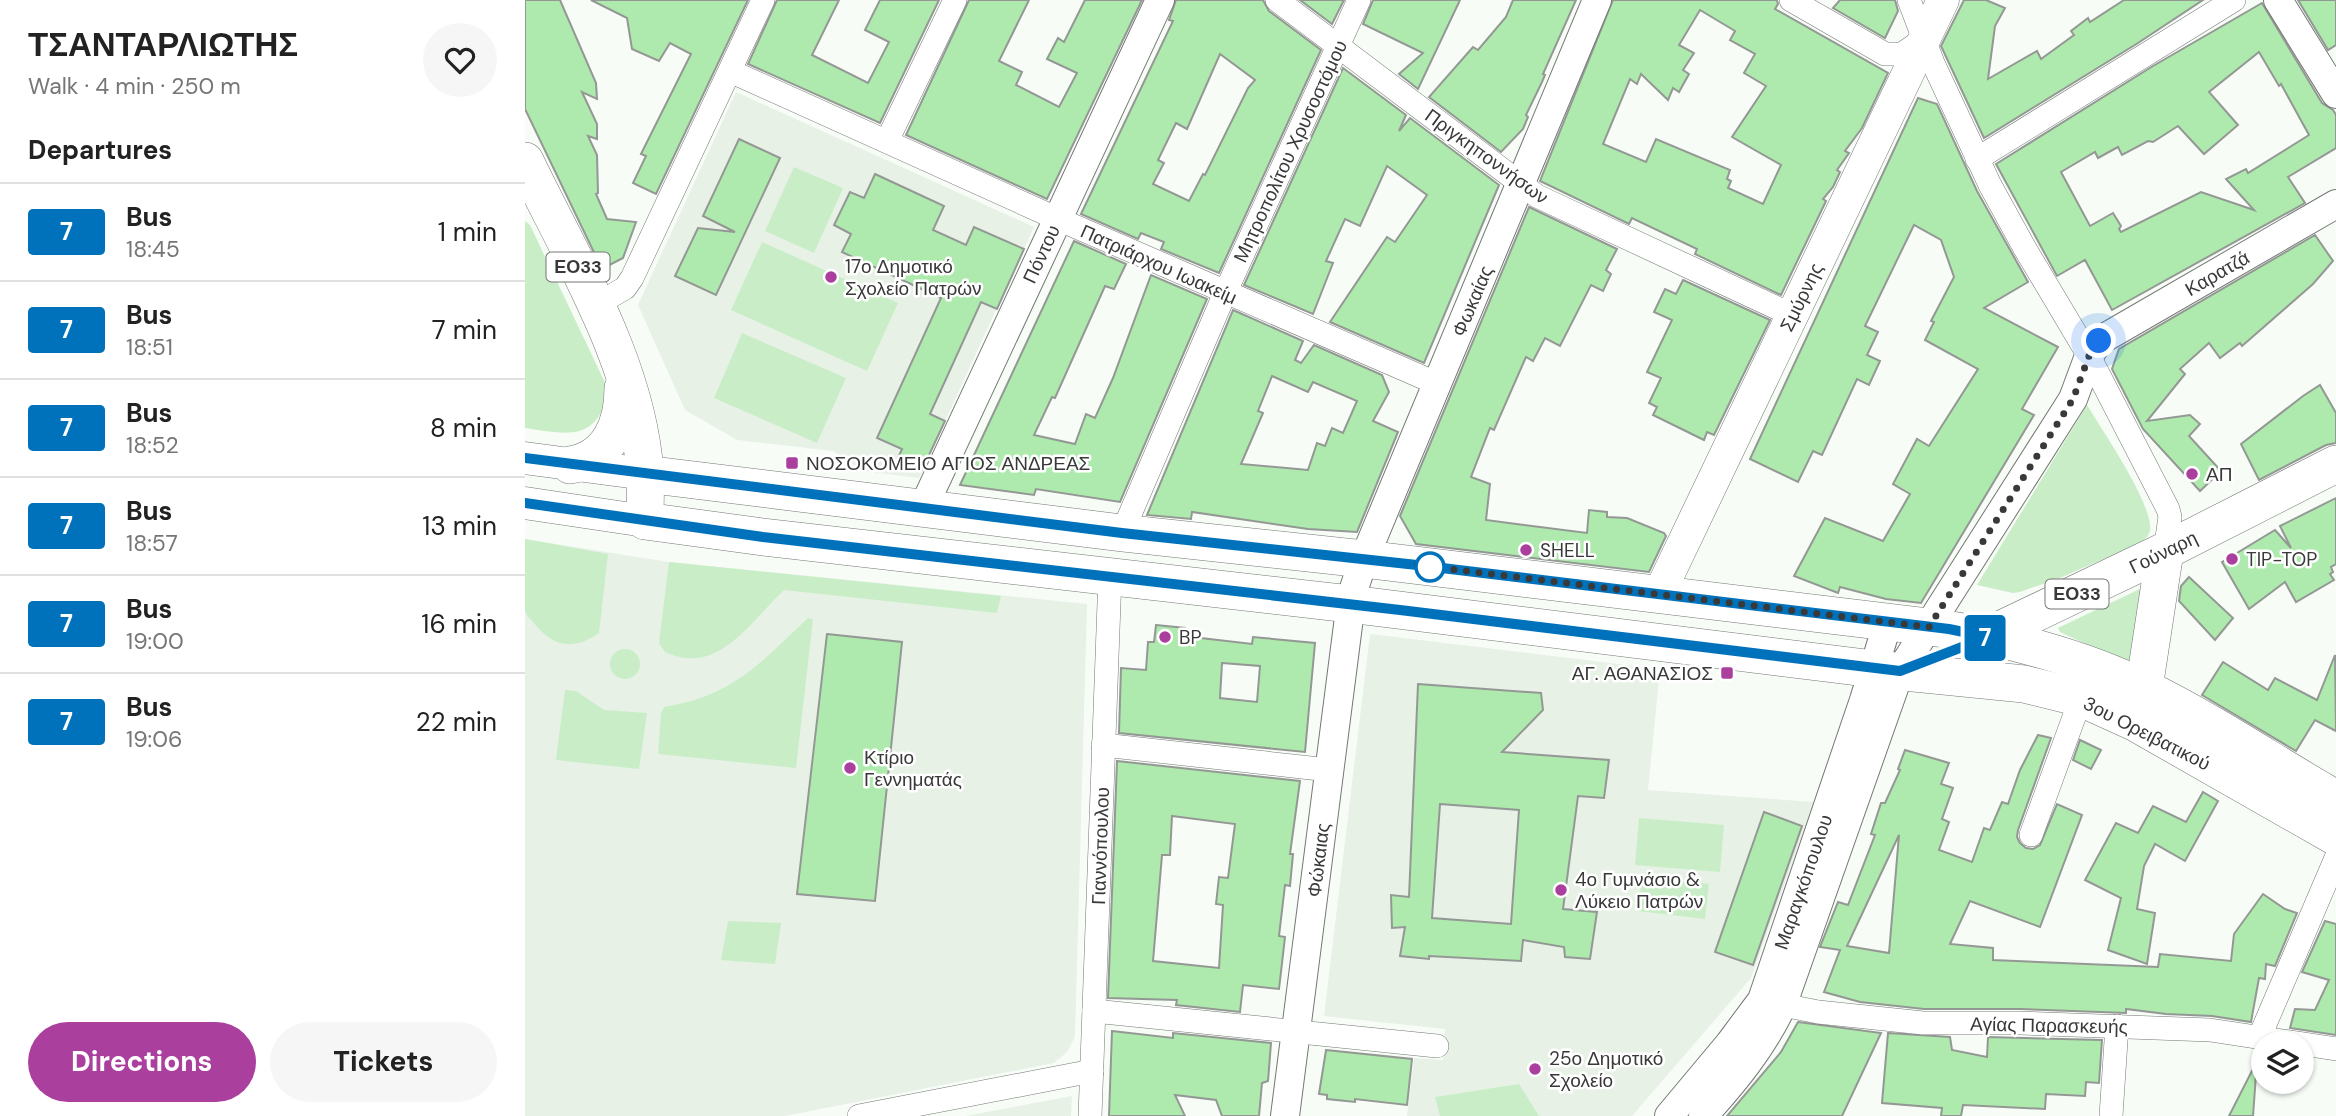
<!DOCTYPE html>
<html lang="en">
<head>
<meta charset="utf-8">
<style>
	body { margin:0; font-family:"DM Sans",sans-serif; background:#f6f6f6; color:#222; height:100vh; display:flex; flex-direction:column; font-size:26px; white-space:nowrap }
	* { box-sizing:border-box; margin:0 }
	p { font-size:23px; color:#767676 }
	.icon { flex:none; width:38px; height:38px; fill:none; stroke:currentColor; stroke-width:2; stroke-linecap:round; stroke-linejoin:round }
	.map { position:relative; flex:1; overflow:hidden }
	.details { display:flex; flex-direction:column; background:#fff; width:525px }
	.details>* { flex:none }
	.badge { padding:0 14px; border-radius:5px; font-size:24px; line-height:46px }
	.buttons { position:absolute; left:1726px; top:1031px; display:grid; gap:14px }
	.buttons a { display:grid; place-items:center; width:63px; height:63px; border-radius:50%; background:#fff; box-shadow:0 2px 5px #0004; font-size:35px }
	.you { position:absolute; width:35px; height:35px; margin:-18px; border:5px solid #fff; border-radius:50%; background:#1a73e8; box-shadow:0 0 0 10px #1a73e833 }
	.map>.badge { position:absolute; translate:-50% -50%; box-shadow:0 0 0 4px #fff }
	h2 { padding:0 28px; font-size:26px; line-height:63px }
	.round { display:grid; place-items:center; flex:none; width:74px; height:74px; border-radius:37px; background:#f6f6f6 }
	.headline { display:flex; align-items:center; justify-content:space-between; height:119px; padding:0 28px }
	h1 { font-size:33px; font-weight:700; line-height:52px }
	.button { display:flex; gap:14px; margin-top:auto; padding:14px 28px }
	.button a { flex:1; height:80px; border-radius:42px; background:#ab3f9e; color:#fff; font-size:28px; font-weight:700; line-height:80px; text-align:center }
	.button a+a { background:#f6f6f6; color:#222 }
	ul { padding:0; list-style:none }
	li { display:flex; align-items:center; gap:21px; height:98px; padding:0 28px; border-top:2px solid #e0e0e0 }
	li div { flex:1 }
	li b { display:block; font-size:26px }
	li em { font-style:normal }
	li .badge { min-width:77px; font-weight:700; text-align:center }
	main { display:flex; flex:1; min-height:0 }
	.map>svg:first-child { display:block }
	.built { fill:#e7f1e6 }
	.green { fill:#c9eec7 }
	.building { fill:#aeeaad; stroke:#949894; stroke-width:2; fill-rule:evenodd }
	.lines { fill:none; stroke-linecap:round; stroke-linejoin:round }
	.minor-casing { stroke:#747874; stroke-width:24 }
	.tertiary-casing { stroke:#747874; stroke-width:30 }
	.secondary-casing { stroke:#747874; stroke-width:33 }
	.primary-casing { stroke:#747874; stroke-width:38 }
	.minor { stroke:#fff; stroke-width:23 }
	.tertiary { stroke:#fff; stroke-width:28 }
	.secondary { stroke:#fff; stroke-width:32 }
	.primary { stroke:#fff; stroke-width:37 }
	.line-casing { stroke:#fff; stroke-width:16 }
	.line { stroke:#0072bc; stroke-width:10 }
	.walk { stroke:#383938; stroke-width:7; stroke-dasharray:0 12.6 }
	.poi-dot { fill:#ab3f9e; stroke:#fff; stroke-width:2.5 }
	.stop-dot { fill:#fff; stroke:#0072bc; stroke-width:3.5 }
	.labels { text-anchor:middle; stroke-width:5; stroke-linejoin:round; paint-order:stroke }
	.shield { fill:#fff; stroke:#747474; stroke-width:2 }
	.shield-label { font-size:18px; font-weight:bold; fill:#383938 }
	.street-label { font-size:19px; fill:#383938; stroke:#fff }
	.poi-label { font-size:19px; fill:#383938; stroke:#fff; text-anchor:start }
</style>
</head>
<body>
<main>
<section class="details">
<div class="headline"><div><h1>ΤΣΑΝΤΑΡΛΙΩΤΗΣ</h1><p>Walk · 4 min · 250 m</p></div><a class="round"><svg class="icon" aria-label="heart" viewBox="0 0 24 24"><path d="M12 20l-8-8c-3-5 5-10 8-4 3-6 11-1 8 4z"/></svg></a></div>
<h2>Departures</h2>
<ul>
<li><span class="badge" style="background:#0072bc;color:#fff">7</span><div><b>Bus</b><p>18:45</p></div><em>1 min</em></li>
<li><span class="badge" style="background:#0072bc;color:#fff">7</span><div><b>Bus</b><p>18:51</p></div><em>7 min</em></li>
<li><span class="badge" style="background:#0072bc;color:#fff">7</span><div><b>Bus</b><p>18:52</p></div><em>8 min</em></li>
<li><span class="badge" style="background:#0072bc;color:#fff">7</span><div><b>Bus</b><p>18:57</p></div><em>13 min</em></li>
<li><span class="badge" style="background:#0072bc;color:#fff">7</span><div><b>Bus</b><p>19:00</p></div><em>16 min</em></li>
<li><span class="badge" style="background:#0072bc;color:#fff">7</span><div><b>Bus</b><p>19:06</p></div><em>22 min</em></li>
</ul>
<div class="button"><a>Directions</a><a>Tickets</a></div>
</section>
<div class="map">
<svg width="1811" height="1116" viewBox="0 0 1811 1116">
	<rect width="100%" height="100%" fill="#f7fcf7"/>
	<g class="built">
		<polygon points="211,92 509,227 394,478 338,471 308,451 212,440 160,410 113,305"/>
		<polygon points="0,539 144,562 562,604 550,1037 542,1052 529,1063 260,1116 0,1116"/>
		<polygon points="845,634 1135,669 1123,790 1289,802 1226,978 1107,1116 882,1116 889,1058 918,1060 920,1029 799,1016"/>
		<polygon points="547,1096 546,1116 441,1116"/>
	</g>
	<g class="green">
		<polygon points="269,167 318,188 289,253 240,231"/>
		<path d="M 0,221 L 5,225 L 84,391 C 71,443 43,434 0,428 Z"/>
		<polygon points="237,242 373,303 342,371 206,310"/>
		<polygon points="217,333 321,378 292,443 189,398"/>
		<path d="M 1562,405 C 1577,430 1629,505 1625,531 C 1623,537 1620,539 1615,543 L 1535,578 L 1495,592 L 1488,593 L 1452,585 Z"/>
		<path d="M 0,539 L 83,554 L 74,633 C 48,651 28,647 9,623 C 5,619 1,615 0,610 C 0,591 0,559 0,539 Z"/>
		<path d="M 144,562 L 476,596 L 472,613 L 259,590 C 225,622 193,677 140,652 L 134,643 Z"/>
		<polygon points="1617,588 1610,667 1535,632 1533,628"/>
		<path d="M 283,618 L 288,619 L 271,768 L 133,754 L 136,713 L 139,707 C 208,696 235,663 283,618 Z"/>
		<circle cx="100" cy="664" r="15"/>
		<polygon points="40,690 51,691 79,710 122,713 114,769 31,760"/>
		<polygon points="1114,818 1199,825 1195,872 1110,865"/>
		<polygon points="1117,877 1184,884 1180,919 1113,911"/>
		<polygon points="203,921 256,923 250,964 196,960"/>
		<polygon points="994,1084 1014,1116 915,1116 910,1097"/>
	</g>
	<g class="building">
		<polygon points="0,0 35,0 71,83 72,99 57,92 72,124 72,139 63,136 72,155 73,193 71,194 82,219 111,222 98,258 77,269 0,109"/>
		<polygon points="66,0 223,0 131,194 108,183 121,156 116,154 166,54 145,43 134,61 107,49 102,18"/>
		<polygon points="252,0 314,0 287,55 343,83 364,42 340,30 355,0 414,0 355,123 223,64"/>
		<polygon points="444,0 504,0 474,61 497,72 491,85 534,107 552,73 522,59 533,38 539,42 560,0 617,0 522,199 381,135"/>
		<path d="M 651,0 L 738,0 L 744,11 L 796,50 L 694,273 L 636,249 L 639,242 L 616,233 L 613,239 L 556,214 L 648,21 L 644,20 ZM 695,54 L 730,80 L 723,88 L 680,175 L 678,174 L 664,201 L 628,184 L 639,163 L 633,160 L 651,123 L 662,129 Z"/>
		<polygon points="775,0 819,0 807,24"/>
		<polygon points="848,0 935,0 893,89 874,74 898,53 838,24"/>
		<polygon points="988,0 1051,0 1018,74 1020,75 1017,82 1001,115 1003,117 998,129 976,152 904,97 948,47 953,50 981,17"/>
		<path d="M 1088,0 L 1252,0 L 1253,4 L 1250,9 L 1363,73 L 1337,128 L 1320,151 L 1324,153 L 1312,170 L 1315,172 L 1308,187 L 1298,199 L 1301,201 L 1256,295 L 1170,254 L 1172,249 L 1107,218 L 1104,224 L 1015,181 ZM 1175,10 L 1210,31 L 1205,40 L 1230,54 L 1219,73 L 1241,86 L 1207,137 L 1256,165 L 1238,204 L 1203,188 L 1206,181 L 1202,179 L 1205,170 L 1131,139 L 1121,162 L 1078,144 L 1105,79 L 1112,84 L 1116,74 L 1143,100 L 1148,88 L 1154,92 L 1164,74 L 1158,70 L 1169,53 L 1154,45 Z"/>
		<polygon points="1315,0 1370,0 1373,11 1360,38 1308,8"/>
		<polygon points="1439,0 1461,0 1480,8 1470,26 1463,79 1512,51 1516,59 1549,35 1546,31 1563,18 1565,22 1599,0 1678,0 1613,43 1459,138 1416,46"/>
		<polygon points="1773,0 1811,0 1811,45 1803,50"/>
		<path d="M 1737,3 L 1797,103 L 1808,110 L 1811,115 L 1811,148 L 1763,177 L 1780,203 L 1587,310 L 1560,260 L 1532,276 L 1471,164 L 1628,66 ZM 1734,52 L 1754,86 L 1756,84 L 1784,135 L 1723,173 L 1721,169 L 1701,179 L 1729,210 L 1676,192 L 1596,232 L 1594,229 L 1596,226 L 1588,213 L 1565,226 L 1536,172 L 1570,152 L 1573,158 L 1593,147 L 1597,155 L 1623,141 L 1628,142 L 1653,126 L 1679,154 L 1713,125 L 1684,92 Z"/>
		<polygon points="818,68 881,115 874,131 885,118 974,185 899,363 805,322 862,237 870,242 902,195 862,166 835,226 820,219 801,261 808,263 788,314 719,285"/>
		<polygon points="1393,98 1412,104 1452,191 1503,282 1459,308 1533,347 1497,409 1509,415 1396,603 1361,599 1315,587 1313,593 1269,576 1300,518 1358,541 1385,494 1368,484 1392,439 1404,446 1453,369 1400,340 1409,322 1406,321 1429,277 1416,240 1389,225 1340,326 1353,332 1342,355 1355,361 1344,385 1332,379 1297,455 1288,451 1273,482 1225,459"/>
		<polygon points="214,139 255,158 191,295 150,276 173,228 210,232 178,216"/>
		<polygon points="350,174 419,206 408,230 441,245 449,227 499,249 472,309 456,302 405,414 420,421 397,470 373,458 377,449 352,438 416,298 317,252 326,234 309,225 325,192 339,198"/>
		<polygon points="1004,207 1092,249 1081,270 1086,274 1078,291 1066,285 1035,346 1020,338 1008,361 1001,357 969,430 965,428 946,477 965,484 961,520 1062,533 1064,510 1082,512 1082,517 1102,518 1139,533 1141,536 1124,572 891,544 875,516"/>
		<polygon points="1790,235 1808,261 1788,284 1717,346 1715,343 1695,358 1684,343 1655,369 1660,374 1622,421 1665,415 1675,424 1664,436 1696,471 1675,491 1618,429 1587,369 1594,349"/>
		<polygon points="549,241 601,264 589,289 580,286 530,398 527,397 509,435 550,444 561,414 570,418 588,378 626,275 682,299 595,502 511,489 509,495 435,485"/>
		<polygon points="1158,280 1245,320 1189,435 1182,432 1179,440 1128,415 1132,407 1124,403 1136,378 1122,372 1147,320 1129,312 1140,289 1151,294"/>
		<path d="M 708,310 L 778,341 L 770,360 L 776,363 L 789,345 L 857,375 L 864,392 L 848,421 L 873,432 L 832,532 L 783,529 L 667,512 L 666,519 L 622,515 ZM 747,376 L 783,392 L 788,382 L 832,401 L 818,433 L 807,428 L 800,446 L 792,443 L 783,470 L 716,464 L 738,413 L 733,411 Z"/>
		<polygon points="1795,385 1811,413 1811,443 1801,445 1734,480 1716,444 1778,396"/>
		<polygon points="1811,498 1811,564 1806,567 1808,572 1805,574 1809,580 1771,602 1760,582 1724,609 1697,562 1750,530 1766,548 1755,526"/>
		<polygon points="1664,577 1708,618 1690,640 1654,601 1656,586"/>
		<path d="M 631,625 L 660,628 L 659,636 L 727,644 L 728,637 L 790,643 L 780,752 L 594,733 L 596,668 L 621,670 L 623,642 L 629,642 ZM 697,663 L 735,666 L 732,702 L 695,698 Z"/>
		<polygon points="302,634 377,642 350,901 272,894"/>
		<polygon points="1810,655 1811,731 1790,720 1771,751 1677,695 1698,662 1743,690 1750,678 1792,700"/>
		<path d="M 893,684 L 1016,693 L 1018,710 L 977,752 L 1084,760 L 1079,798 L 1053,796 L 1038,909 L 1072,912 L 1065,959 L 1040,957 L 1039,947 L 998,940 L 996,961 L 904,956 L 904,959 L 875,956 L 880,927 L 867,928 L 866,895 L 884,897 ZM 915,804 L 994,810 L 986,924 L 907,918 Z"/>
		<path d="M 1513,735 L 1526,738 L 1493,830 L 1492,837 L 1495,843 L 1501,848 L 1508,849 L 1515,845 L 1532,804 L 1557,815 L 1515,927 L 1445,901 L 1425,944 L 1468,948 L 1468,960 L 1633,967 L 1635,954 L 1706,961 L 1709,934 L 1738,894 L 1760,909 L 1772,913 L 1750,966 L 1741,964 L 1740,979 L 1734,978 L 1726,1022 L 1687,1016 L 1641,1014 L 1601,1009 L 1601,1013 L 1496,1009 L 1399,1009 L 1335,1002 L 1299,992 L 1315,950 L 1295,947 L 1313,902 L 1323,905 L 1350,835 L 1346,834 L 1356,803 L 1360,803 L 1375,770 L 1373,769 L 1380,750 L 1424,763 L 1416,784 L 1428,788 L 1417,819 L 1424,822 L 1414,850 L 1447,862 L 1459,828 L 1465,830 L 1477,802 L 1483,804 L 1495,770 ZM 1374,835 L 1364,953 L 1322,946 Z"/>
		<polygon points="1555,740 1576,750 1566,769 1548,760"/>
		<path d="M 592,761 L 775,781 L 765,854 L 768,854 L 765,886 L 760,885 L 754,936 L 760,937 L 754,989 L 718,985 L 715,1012 L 651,1005 L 652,1000 L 583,998 ZM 647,816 L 710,824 L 703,878 L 694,877 L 691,904 L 698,905 L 694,968 L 628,961 L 637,855 L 645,855 Z"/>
		<polygon points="1678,792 1693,801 1660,861 1630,844 1619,866 1612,909 1630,913 1622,964 1583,950 1596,898 1560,880 1591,823 1613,833 1628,806 1661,822"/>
		<polygon points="1239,812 1277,826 1228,965 1190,952"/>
		<polygon points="1800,921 1811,924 1811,1035 1765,1028 1770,1009 1790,1010 1804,980 1777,972"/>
		<polygon points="1273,1022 1356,1033 1317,1116 1202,1116 1256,1052"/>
		<polygon points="587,1031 648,1038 648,1033 746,1043 743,1081 737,1083 734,1116 697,1116 691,1100 650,1095 660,1116 584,1116"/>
		<polygon points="1363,1033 1425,1037 1427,1050 1462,1057 1463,1037 1577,1040 1574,1083 1561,1082 1560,1096 1521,1094 1520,1109 1438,1105 1436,1116 1416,1116 1417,1108 1357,1103"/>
		<polygon points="801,1050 887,1059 882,1105 830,1099 830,1102 802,1099 802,1095 794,1094"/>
		<polygon points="1732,1061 1728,1116 1704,1116"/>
	</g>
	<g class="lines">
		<g class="minor-casing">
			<g id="minor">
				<polyline points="752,0 1012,196 1267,315"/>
				<polyline points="1266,0 1360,54 1377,54 1399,39"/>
				<polyline points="1384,0 1408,63 1465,185 1499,247 1564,356 1643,509 1645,517 1640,551"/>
				<polyline points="205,71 533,219 913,384"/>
				<polyline points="362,141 430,0"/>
				<polyline points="1452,159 1709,0"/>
				<polyline points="71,305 100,288 107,278 238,0"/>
				<polyline points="597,533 700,293 834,0"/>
				<polyline points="578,745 804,770"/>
				<polyline points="1506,835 1556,698"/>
				<polyline points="1243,1002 1293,1012 1398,1023 1496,1023 1685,1030 1811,1049"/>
				<polyline points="569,1011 912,1046"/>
				<polyline points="1735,1036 1811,858"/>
				<polyline points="334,1116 567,1071"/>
				<polyline points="565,1116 585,576"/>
				<polyline points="1586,1116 1592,1026"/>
			</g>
		</g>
		<g class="tertiary-casing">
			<g id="tertiary">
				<polyline points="1753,0 1811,94"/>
				<polyline points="398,508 635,0"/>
				<polyline points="760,1116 827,594 839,559 1072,0"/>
				<polyline points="1144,1116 1205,1043 1237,1000 1339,700 1363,622"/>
				<path d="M 1178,1116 C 1209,1082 1237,1048 1257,1006 L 1375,671 L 1548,399 L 1564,356 L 1574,341 L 1811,204"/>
			</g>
		</g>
		<g class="secondary-casing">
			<g id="secondary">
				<polyline points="0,458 120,474"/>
				<polyline points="0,503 120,521"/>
				<polyline points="1134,594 1418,0"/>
			</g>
		</g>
		<g class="primary-casing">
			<g id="primary">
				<path d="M 0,161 C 46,257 113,364 120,473 C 121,489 120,505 120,521 L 238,537 L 825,604 L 1349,669 L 1499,684 L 1556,698 L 1611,723 L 1811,837"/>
				<path d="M 45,465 C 84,459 98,424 98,388"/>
				<path d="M 120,474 L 597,533 L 839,559 L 1404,627 C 1474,635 1559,658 1623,690 C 1688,722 1748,763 1811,799"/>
				<polyline points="1454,640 1640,551 1811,464"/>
				<polyline points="1619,688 1640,551"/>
			</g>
		</g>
		<use href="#minor" class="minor"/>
		<use href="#tertiary" class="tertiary"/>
		<use href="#secondary" class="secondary"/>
		<use href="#primary" class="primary"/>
	</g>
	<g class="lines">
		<g class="line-casing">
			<polyline id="line" points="0,458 597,533 892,565 1424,629 1463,637 1375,671 875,610 238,537 0,503"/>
		</g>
		<use href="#line" class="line"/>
		<polyline class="walk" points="905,567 892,565 1404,627 1548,399 1564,356 1574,341"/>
	</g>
	<g class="poi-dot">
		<circle cx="306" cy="277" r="7"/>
		<rect x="260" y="456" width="14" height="14" rx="3.5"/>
		<circle cx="1667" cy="474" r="7"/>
		<circle cx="1001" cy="550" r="7"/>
		<circle cx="1707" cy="559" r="7"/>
		<circle cx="640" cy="637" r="7"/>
		<rect x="1195" y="666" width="14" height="14" rx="3.5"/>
		<circle cx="325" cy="768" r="7"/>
		<circle cx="1036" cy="890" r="7"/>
		<circle cx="1010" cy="1069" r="7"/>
	</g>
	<circle class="stop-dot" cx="905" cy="567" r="14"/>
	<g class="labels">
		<g class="shield">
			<rect x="21.5" y="252.5" width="63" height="29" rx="5"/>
			<rect x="1520.5" y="579.5" width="63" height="29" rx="5"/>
		</g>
		<g class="shield-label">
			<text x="53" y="273">ΕΟ33</text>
			<text x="1552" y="600">ΕΟ33</text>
		</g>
		<g class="street-label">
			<text transform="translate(765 151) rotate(-65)" y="7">Μητροπολίτου Χρυσοστόμου</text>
			<text transform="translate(962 156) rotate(36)" y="7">Πριγκηποννήσων</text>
			<text transform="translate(516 254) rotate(-65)" y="7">Πόντου</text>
			<text transform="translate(634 264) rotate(24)" y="7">Πατριάρχου Ιωακείμ</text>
			<text transform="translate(1692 273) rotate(-30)" y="7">Καρατζά</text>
			<text transform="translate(1276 297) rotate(-64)" y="7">Σμύρνης</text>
			<text transform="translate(947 301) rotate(-67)" y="7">Φωκαίας</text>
			<text transform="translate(1638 552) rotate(-26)" y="7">Γούναρη</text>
			<text transform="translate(1622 733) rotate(27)" y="7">3ου Ορειβατικού</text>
			<text transform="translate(575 846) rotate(-88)" y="7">Γιαννόπουλου</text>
			<text transform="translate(793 860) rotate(-83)" y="7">Φώκαιας</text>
			<text transform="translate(1278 882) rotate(-71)" y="7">Μαραγκόπουλου</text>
			<text transform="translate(1524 1025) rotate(1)" y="7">Αγίας Παρασκευής</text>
		</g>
		<g class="poi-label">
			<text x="320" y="273">17ο Δημοτικό<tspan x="320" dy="22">Σχολείο Πατρών</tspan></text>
			<text x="281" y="470">ΝΟΣΟΚΟΜΕΙΟ ΑΓΙΟΣ ΑΝΔΡΕΑΣ</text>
			<text x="1681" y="481">ΑΠ</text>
			<text x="1015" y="557">SHELL</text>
			<text x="1721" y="566">TIP-TOP</text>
			<text x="654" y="644">BP</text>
			<text x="1188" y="680" text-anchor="end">ΑΓ. ΑΘΑΝΑΣΙΟΣ</text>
			<text x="339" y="764">Κτίριο<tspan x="339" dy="22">Γεννηματάς</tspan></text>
			<text x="1050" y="886">4ο Γυμνάσιο &amp;<tspan x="1050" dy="22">Λύκειο Πατρών</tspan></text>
			<text x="1024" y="1065">25ο Δημοτικό<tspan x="1024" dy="22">Σχολείο</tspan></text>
		</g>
	</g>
</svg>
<div class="buttons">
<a><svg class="icon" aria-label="layers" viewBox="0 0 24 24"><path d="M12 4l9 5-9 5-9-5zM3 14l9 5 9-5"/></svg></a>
</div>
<div class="you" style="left:1574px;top:341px"></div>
<b class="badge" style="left:1460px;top:638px;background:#0072bc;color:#fff">7</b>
</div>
</main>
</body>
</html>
